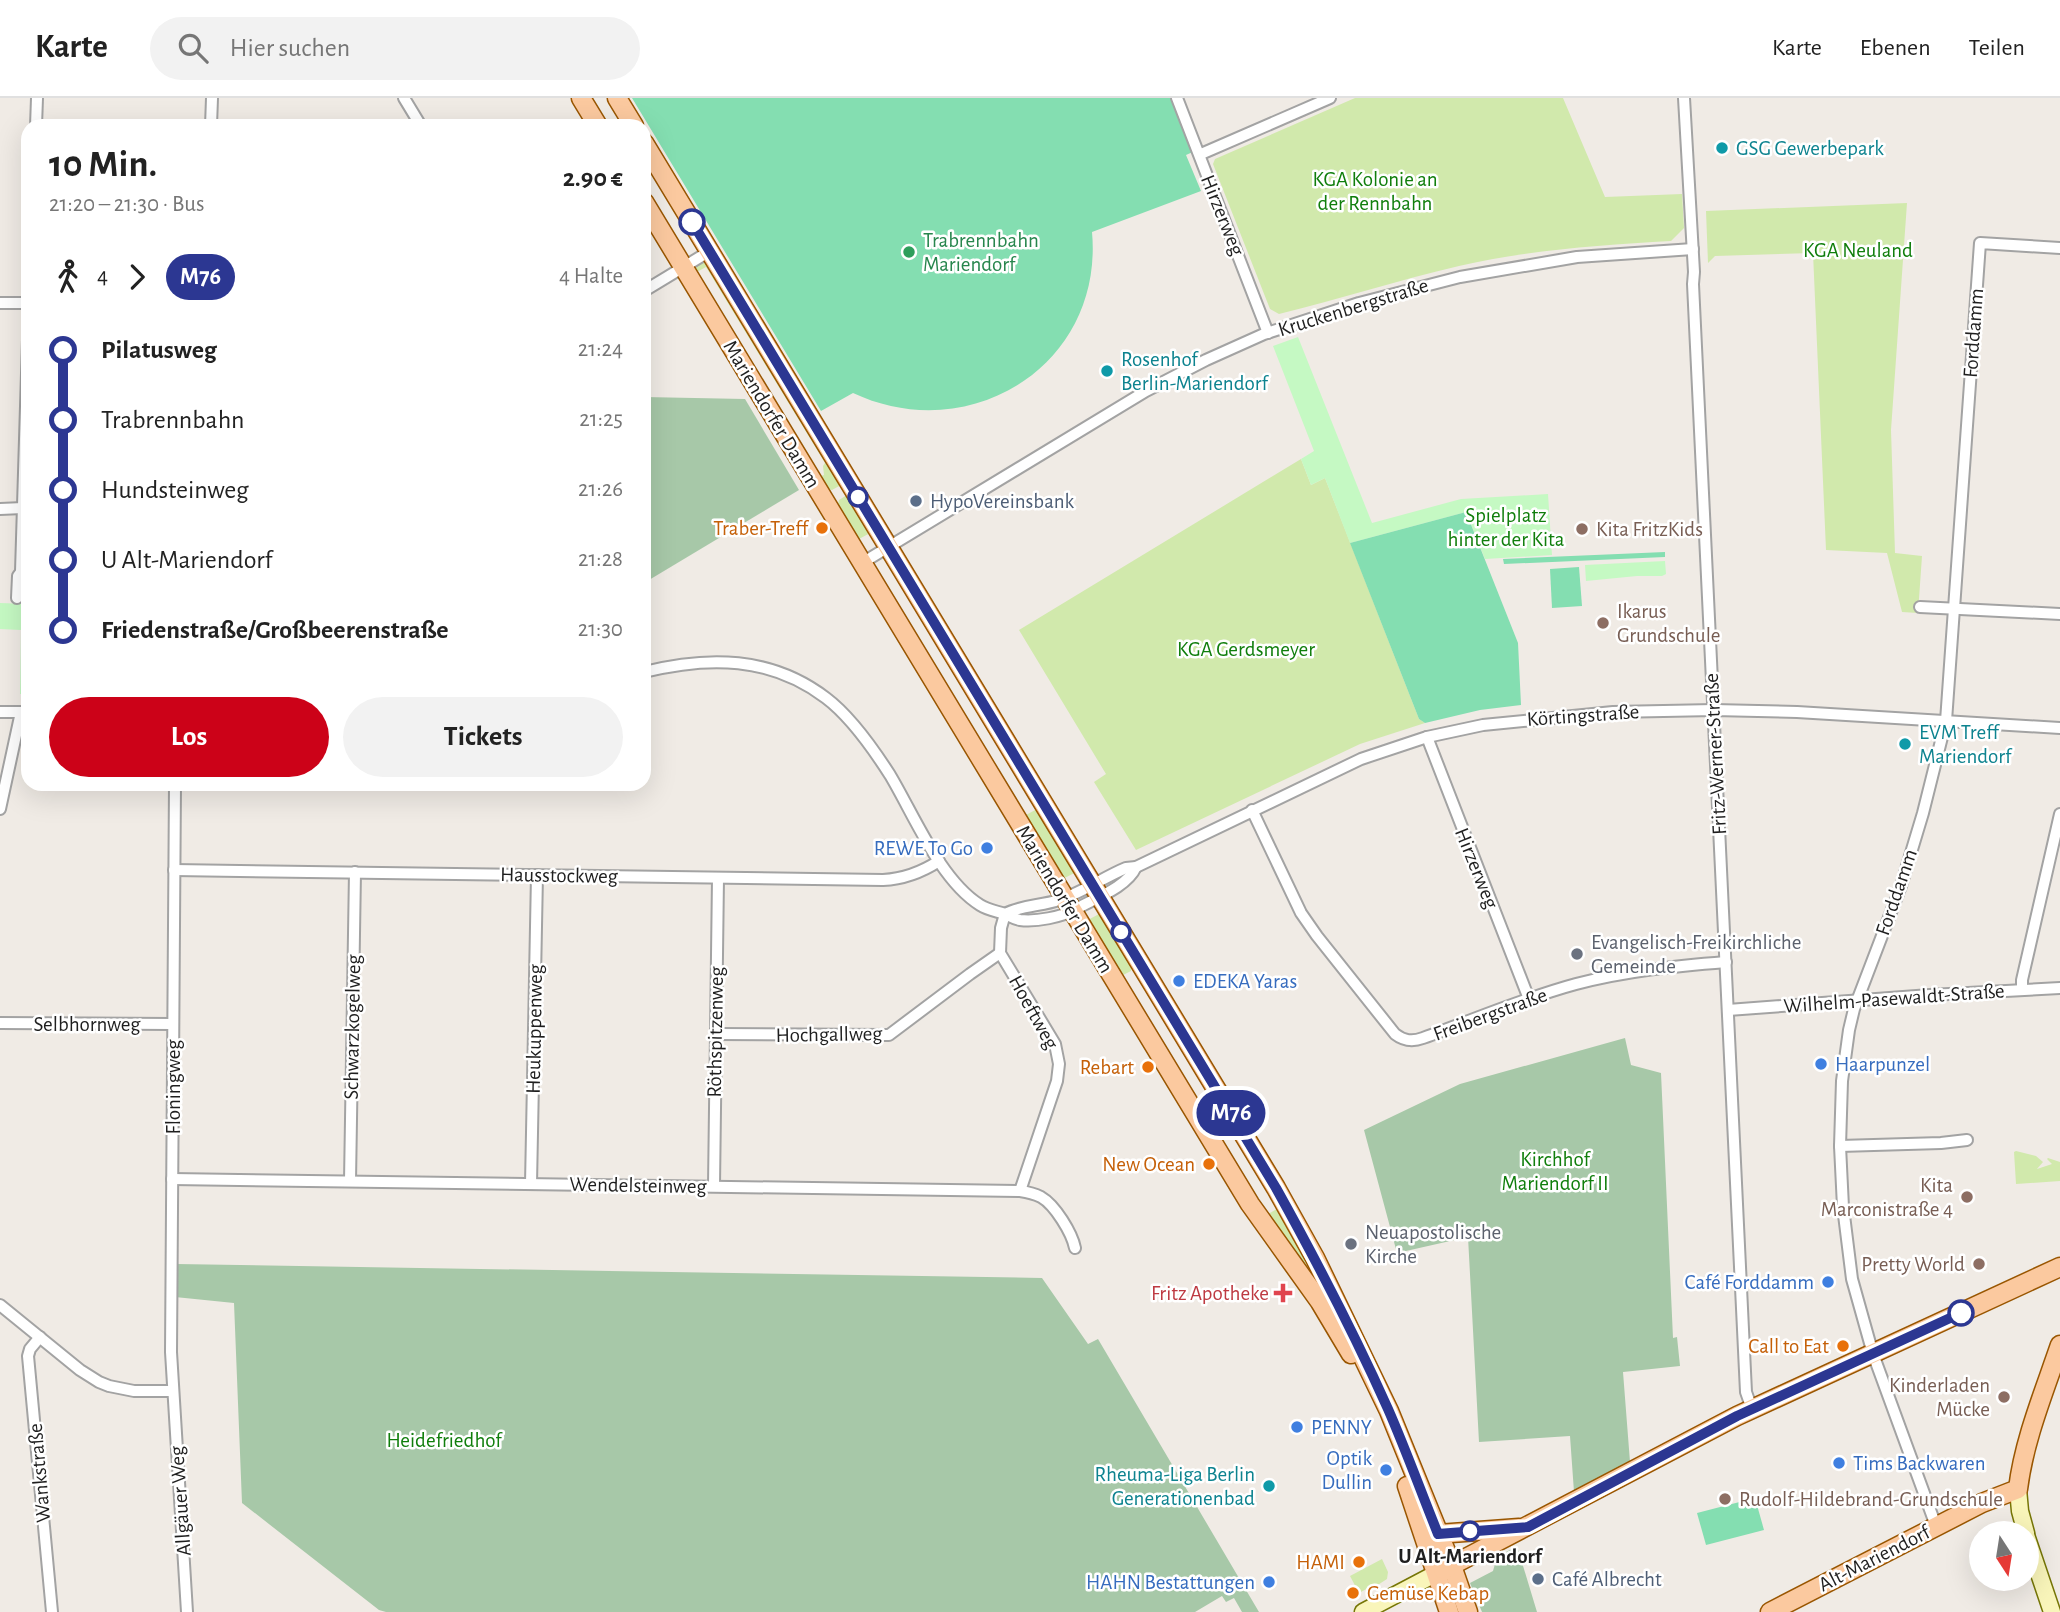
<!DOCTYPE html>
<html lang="de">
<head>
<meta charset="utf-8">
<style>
	body { margin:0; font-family:"Alegreya Sans",sans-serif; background:#f2f2f2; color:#222; height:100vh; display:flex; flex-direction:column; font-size:26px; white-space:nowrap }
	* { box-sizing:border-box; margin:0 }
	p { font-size:23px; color:#767676 }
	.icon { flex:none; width:38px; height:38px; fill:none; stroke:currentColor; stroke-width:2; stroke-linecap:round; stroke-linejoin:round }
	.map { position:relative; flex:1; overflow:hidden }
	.sheet { position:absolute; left:21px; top:21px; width:630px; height:672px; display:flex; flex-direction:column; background:#fff; border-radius:21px; box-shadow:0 7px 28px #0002 }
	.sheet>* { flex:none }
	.badge { padding:0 14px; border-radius:23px; font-size:24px; line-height:46px }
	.needle { width:46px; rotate:168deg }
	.buttons { position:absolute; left:1969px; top:1423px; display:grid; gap:14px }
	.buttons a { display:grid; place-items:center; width:70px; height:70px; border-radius:50%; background:#fff; box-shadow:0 7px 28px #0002; font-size:35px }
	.map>.badge { position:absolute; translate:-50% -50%; box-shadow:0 0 0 4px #fff }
	.legs { display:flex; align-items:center; gap:10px; height:77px; padding:0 28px; font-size:23px }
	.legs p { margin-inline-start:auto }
	.overview { display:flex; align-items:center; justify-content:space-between; height:119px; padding:0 28px }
	h1 { font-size:38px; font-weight:700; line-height:52px }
	.cta { display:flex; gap:14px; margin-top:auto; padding:14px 28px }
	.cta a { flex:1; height:80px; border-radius:42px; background:#cc0218; color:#fff; font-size:28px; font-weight:700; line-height:80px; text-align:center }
	.cta a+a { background:#f2f2f2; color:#222 }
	ul { padding:0 28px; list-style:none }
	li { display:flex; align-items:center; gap:24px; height:70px; font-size:26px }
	li i { display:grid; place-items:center; width:10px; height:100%; margin:0 9px; background:currentColor }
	li i::after { content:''; width:18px; height:18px; margin:-9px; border:5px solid; border-radius:50%; background:#fff }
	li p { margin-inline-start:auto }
	li:first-child i { background:linear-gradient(#0000 50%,currentColor 0) }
	li:last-child i { background:linear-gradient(currentColor 50%,#0000 0) }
	header { display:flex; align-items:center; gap:42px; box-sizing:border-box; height:98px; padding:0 35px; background:#fff; border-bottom:2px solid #e0e0e0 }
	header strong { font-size:33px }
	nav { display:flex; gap:38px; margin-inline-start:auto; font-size:24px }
	.search { width:490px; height:63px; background:#f2f2f2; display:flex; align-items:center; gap:18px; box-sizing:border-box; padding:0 24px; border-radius:38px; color:#767676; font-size:26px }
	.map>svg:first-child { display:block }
	.grass { fill:#d1e9ac; fill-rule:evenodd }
	.cemetery { fill:#a7c8a8 }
	.park { fill:#c5f9c3 }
	.pitch { fill:#84deb1 }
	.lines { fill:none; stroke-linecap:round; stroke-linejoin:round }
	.minor-casing { stroke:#a3a3a3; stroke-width:14 }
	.secondary-casing { stroke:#767606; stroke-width:19 }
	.primary-casing { stroke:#995601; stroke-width:21 }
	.minor { stroke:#fff; stroke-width:10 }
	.secondary { stroke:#f9f5ba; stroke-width:16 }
	.primary { stroke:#fbc99f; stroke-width:18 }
	.line-1-casing { stroke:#fff; stroke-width:16 }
	.line-1 { stroke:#2c3792; stroke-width:10 }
	.culture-dot { fill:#0f9aa8; stroke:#fff; stroke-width:2.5 }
	.stop-1-dot { fill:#fff; stroke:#2c3792; stroke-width:3.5 }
	.leisure-dot { fill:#2e9e5b; stroke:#fff; stroke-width:2.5 }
	.service-dot { fill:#5c6f8a; stroke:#fff; stroke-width:2.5 }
	.food-dot { fill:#e8710a; stroke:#fff; stroke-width:2.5 }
	.education-dot { fill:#8d6e63; stroke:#fff; stroke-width:2.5 }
	.shop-dot { fill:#3f7fe0; stroke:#fff; stroke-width:2.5 }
	.worship-dot { fill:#6b7280; stroke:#fff; stroke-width:2.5 }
	.health-dot { fill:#e0444e; stroke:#fff; stroke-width:2.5 }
	.labels { text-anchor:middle; stroke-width:5; stroke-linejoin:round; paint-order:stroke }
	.culture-label { font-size:21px; fill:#0d838f; stroke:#fff; text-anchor:start }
	.park-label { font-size:21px; fill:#107e0c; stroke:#fff }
	.street-label { font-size:21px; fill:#1f1f1f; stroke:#fff }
	.leisure-label { font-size:21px; fill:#27864d; stroke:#fff; text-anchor:start }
	.service-label { font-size:21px; fill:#4e5e75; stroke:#fff; text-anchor:start }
	.food-label { font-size:21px; fill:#c56008; stroke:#fff; text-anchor:end }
	.education-label { font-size:21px; fill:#785e54; stroke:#fff; text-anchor:start }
	.shop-label { font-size:21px; fill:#366cbe; stroke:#fff; text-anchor:end }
	.worship-label { font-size:21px; fill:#5b616d; stroke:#fff; text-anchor:start }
	.health-label { font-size:21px; fill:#be3a42; stroke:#fff; text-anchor:end }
	.stop-label { font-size:21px; font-weight:bold; fill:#1f1f1f; stroke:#fff }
</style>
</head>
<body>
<header>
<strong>Karte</strong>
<div class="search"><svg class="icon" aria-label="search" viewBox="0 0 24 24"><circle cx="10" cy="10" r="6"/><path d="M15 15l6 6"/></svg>Hier suchen</div>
<nav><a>Karte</a><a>Ebenen</a><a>Teilen</a></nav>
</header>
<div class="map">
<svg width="2060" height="1514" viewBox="0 0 2060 1514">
	<rect width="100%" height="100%" fill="#f0ebe5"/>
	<g class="grass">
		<path d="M 1355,0 L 1563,0 L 1605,99 L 1682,96 L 1684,130 L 1671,143 C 1600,147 1529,152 1459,168 C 1399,182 1339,201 1279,216 L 1270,211 L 1213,66 L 1215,61 Z"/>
		<polygon points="1907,105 1891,332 1895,455 1922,458 1918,515 1902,514 1887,455 1826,452 1813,155 1715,158 1708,165 1706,113"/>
		<path d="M 704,163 L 707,163 L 841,387 L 832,392 L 826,390 L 692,171 ZM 706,169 L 825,365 L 823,368 L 824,377 L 821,378 L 695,175 Z"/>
		<polygon points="1301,361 1311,387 1325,380 1419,621 1425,625 1360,646 1136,752 1094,684 1106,676 1019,532"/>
		<polygon points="847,397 872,434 859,441 838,406 839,402"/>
		<polygon points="1039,710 1078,773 1061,782 1024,718"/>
		<polygon points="1099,816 1131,869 1131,873 1121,878 1086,823"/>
		<polygon points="2016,1053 2036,1058 2043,1064 2037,1071 2052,1066 2047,1061 2048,1060 2060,1064 2060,1083 2016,1086 2014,1054"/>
		<polygon points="1280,1109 1325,1196 1265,1118"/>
		<polygon points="1382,1461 1388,1474 1387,1481 1373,1490 1372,1488 1359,1495 1350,1478"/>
	</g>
	<g class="cemetery">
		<polygon points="644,299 745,301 799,392 644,485"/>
		<polygon points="1625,940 1631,967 1661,975 1673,1240 1677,1239 1680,1268 1623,1274 1630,1364 1574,1394 1570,1338 1479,1344 1468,1139 1397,1155 1364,1032 1460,986"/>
		<polygon points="176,1166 1042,1180 1088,1246 1098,1241 1259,1514 1242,1514 1234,1500 1226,1504 1222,1498 1195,1514 386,1514 379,1512 242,1405 234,1205 175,1199"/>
		<polygon points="1517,1448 1537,1514 1482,1514 1470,1485 1493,1473 1497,1459"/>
	</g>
	<g class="park">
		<polygon points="1298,239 1372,425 1461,401 1548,396 1552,457 1485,461 1466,414 1350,445 1325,380 1311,387 1301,361 1314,353 1273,248"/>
		<polygon points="1665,463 1666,476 1662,478 1637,478 1586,483 1585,467"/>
		<polygon points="0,505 28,506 28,596 20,596 21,532 0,531"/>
	</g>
	<g class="pitch">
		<path d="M 632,0 L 1174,0 L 1195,53 L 1186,57 L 1201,93 L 1092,134 C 1104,267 970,350 853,295 L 821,313 Z"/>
		<polygon points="1466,414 1518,545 1521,607 1480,612 1425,625 1419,621 1350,445"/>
		<polygon points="1665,454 1665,459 1504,466 1503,461"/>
		<polygon points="1579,469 1582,508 1552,510 1550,471"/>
		<polygon points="1755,1400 1764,1432 1706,1447 1697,1415"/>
	</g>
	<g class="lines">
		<g class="minor-casing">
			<g id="minor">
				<polyline points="404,0 421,28"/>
				<polyline points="1177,0 1268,235"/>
				<polyline points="1684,0 1694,174 1693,186 1746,1294 1752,1311"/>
				<polyline points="36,28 37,0"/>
				<polyline points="211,28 212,0"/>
				<polyline points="1201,56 1330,0"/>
				<polyline points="644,193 710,153"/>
				<polyline points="0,205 28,205"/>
				<polyline points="0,411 23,410"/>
				<polyline points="862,465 1146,293 1206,262 1264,236 1359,205 1460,179 1577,159 1693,151"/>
				<polyline points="17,500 18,478 21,474 28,242"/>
				<polyline points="1920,509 2060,516"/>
				<path d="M 644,574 C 708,558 771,558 826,600 C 850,618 874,652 890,677 C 914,717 940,782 980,807 C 988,812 996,813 1005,816 C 1010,818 1014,821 1020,822 C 1036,824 1062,819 1076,811 C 1096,800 1127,789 1136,769"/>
				<polyline points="0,614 25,614"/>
				<polyline points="1427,639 1529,901"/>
				<polyline points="175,686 171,1254 187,1514"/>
				<polyline points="0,711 21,614"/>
				<path d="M 1252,712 L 1301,815 L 1317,838 L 1395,936 C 1404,943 1412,944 1423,940 C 1473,922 1524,900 1576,886 C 1626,873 1675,868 1726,864"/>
				<path d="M 174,772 L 883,782 C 904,781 922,774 939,763"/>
				<path d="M 1005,816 C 1022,807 1041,808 1059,802 C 1082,795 1104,779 1126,770 L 1136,769 L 1361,661 L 1427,639 L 1483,627 L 1613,614 L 1714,612 L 1797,614 L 2060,630"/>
				<polyline points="1005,816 1001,830 1000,855 1055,946 1059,966 1057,983 1020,1093"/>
				<polyline points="2022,892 2022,882 2060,716"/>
				<polyline points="1728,912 1930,897 2060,890"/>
				<polyline points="0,925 173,926"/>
				<polyline points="716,936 889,937 970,876 1000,855"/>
				<polyline points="1840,1048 1941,1045 1967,1042"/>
				<path d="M 172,1081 L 1020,1093 C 1027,1094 1035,1096 1041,1099 C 1055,1107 1072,1135 1075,1150"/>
				<polyline points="350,1083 355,774"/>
				<polyline points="531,1086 537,777"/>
				<polyline points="714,1088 718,780"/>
				<polyline points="0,1207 80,1272 99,1284 109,1288 134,1293 172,1293"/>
				<polyline points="40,1239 30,1251 28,1258 52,1514"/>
				<polyline points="1936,1428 1873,1256 1852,1181 1843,1109 1840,1048 1842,983 1849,932 1854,911 1901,788 1923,715 1946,623 1980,145 2060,150"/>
			</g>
		</g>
		<g class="secondary-casing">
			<g id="secondary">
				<polyline points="2018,1391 2020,1413 2026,1435"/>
				<polyline points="2026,1437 2052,1514"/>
				<polyline points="1363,1514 1437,1475"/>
			</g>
		</g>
		<g class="primary-casing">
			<g id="primary">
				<polyline points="581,0 598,28"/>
				<polyline points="617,0 634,28"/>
				<polyline points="644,45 1276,1090 1315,1160 1389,1313 1452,1468 1468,1514"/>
				<polyline points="644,104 1250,1106 1320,1204 1351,1256"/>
				<polyline points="1407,1388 1449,1514"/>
				<polyline points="1438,1436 1519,1430"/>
				<polyline points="1443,1472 1737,1318 2060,1169"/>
				<path d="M 1770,1514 L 1982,1405 L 2018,1391 C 2024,1342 2044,1294 2060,1247"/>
			</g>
		</g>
		<use href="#minor" class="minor"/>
		<use href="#secondary" class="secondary"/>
		<use href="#primary" class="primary"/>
	</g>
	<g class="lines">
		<g class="line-1-casing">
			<path id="line-1" d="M 692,124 L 1276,1090 C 1316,1162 1354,1235 1388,1311 C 1406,1352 1421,1394 1438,1436 L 1528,1429 L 1737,1318 L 1961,1215"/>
		</g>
		<use href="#line-1" class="line-1"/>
	</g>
	<g class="culture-dot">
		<circle cx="1722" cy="50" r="7"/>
		<circle cx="1107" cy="273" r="7"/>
		<circle cx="1905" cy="646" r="7"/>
		<circle cx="1269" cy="1388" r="7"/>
	</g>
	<g class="stop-1-dot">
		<circle cx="692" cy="124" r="12"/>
		<circle cx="858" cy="399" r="9"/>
		<circle cx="1121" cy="834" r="9"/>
		<circle cx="1961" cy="1215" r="12"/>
		<circle cx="1470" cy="1433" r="9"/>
	</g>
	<circle class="leisure-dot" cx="909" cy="154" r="7"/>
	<g class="service-dot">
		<circle cx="916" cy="403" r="7"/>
		<circle cx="1538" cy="1481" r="7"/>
	</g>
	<g class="food-dot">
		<circle cx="822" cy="430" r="7"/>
		<circle cx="1148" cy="969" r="7"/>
		<circle cx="1209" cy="1066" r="7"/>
		<circle cx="1843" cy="1248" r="7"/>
		<circle cx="1359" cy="1464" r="7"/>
		<circle cx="1353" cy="1495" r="7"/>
	</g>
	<g class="education-dot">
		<circle cx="1582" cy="431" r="7"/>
		<circle cx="1603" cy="525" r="7"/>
		<circle cx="1967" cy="1099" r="7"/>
		<circle cx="1979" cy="1166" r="7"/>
		<circle cx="2004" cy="1299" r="7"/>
		<circle cx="1725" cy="1401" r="7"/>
	</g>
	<g class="shop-dot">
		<circle cx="987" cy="750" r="7"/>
		<circle cx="1179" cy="883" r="7"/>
		<circle cx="1821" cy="966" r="7"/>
		<circle cx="1828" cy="1184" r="7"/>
		<circle cx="1297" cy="1329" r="7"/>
		<circle cx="1839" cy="1365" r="7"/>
		<circle cx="1386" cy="1372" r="7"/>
		<circle cx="1269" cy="1484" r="7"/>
	</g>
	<g class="worship-dot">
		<circle cx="1577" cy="856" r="7"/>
		<circle cx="1351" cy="1146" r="7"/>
	</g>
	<path class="health-dot" d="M1279.5 1184.5h7v7h7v7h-7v7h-7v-7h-7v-7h7z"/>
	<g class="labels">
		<g class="culture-label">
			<text x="1736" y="57">GSG Gewerbepark</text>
			<text x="1121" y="268">Rosenhof<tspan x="1121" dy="24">Berlin-Mariendorf</tspan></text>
			<text x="1919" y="641">EVM Treff<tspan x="1919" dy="24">Mariendorf</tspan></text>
			<text x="1255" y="1383" text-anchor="end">Rheuma-Liga Berlin<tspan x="1255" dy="24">Generationenbad</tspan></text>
		</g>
		<g class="park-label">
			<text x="1375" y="88">KGA Kolonie an<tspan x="1375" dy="24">der Rennbahn</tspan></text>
			<text x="1858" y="159">KGA Neuland</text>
			<text x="1506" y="424">Spielplatz<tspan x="1506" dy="24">hinter der Kita</tspan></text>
			<text x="1246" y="558">KGA Gerdsmeyer</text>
			<text x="1555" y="1068">Kirchhof<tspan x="1555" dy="24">Mariendorf II</tspan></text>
			<text x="444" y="1349">Heidefriedhof</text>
		</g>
		<g class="street-label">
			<text transform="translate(1223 117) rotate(68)" y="7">Hirzerweg</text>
			<text transform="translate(1353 209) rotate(-17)" y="7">Kruckenbergstraße</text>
			<text transform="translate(1973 235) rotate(-86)" y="7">Forddamm</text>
			<text transform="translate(772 316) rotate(59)" y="7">Mariendorfer Damm</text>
			<text transform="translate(1583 617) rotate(-4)" y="7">Körtingstraße</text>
			<text transform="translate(1715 656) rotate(-93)" y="7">Fritz-Werner-Straße</text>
			<text transform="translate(1477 770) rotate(68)" y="7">Hirzerweg</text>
			<text transform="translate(559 777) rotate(1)" y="7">Hausstockweg</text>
			<text transform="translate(1896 794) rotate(-71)" y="7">Forddamm</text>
			<text transform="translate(1065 801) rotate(59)" y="7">Mariendorfer Damm</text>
			<text transform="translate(1894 900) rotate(-4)" y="7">Wilhelm-Pasewaldt-Straße</text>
			<text transform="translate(1034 914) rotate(61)" y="7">Hoeftweg</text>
			<text transform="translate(1490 916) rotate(-20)" y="7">Freibergstraße</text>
			<text x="87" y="933">Selbhornweg</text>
			<text transform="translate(352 929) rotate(-89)" y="7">Schwarzkogelweg</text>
			<text transform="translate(534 931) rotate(-89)" y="7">Heukuppenweg</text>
			<text transform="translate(715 934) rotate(-89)" y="7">Röthspitzenweg</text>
			<text transform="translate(829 936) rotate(-1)" y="7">Hochgallweg</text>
			<text transform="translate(173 989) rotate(-90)" y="7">Floningweg</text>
			<text transform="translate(638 1087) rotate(1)" y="7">Wendelsteinweg</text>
			<text transform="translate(39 1375) rotate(-95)" y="7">Wankstraße</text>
			<text transform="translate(180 1403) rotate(-94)" y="7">Allgäuer Weg</text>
			<text transform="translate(1874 1460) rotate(-27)" y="7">Alt-Mariendorf</text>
		</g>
		<g class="leisure-label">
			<text x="923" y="149">Trabrennbahn<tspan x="923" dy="24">Mariendorf</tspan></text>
		</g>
		<g class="service-label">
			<text x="930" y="410">HypoVereinsbank</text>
			<text x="1552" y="1488">Café Albrecht</text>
		</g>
		<g class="food-label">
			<text x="808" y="437">Traber-Treff</text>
			<text x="1134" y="976">Rebart</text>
			<text x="1195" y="1073">New Ocean</text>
			<text x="1829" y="1255">Call to Eat</text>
			<text x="1345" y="1471">HAMI</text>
			<text x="1367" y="1502" text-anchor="start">Gemüse Kebap</text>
		</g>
		<g class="education-label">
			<text x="1596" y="438">Kita FritzKids</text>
			<text x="1617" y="520">Ikarus<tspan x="1617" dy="24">Grundschule</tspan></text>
			<text x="1953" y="1094" text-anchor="end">Kita<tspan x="1953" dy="24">Marconistraße 4</tspan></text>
			<text x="1965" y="1173" text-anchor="end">Pretty World</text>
			<text x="1990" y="1294" text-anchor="end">Kinderladen<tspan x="1990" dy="24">Mücke</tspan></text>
			<text x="1739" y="1408">Rudolf-Hildebrand-Grundschule</text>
		</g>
		<g class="shop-label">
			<text x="973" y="757">REWE To Go</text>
			<text x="1193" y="890" text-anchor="start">EDEKA Yaras</text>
			<text x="1835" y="973" text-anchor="start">Haarpunzel</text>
			<text x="1814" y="1191">Café Forddamm</text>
			<text x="1311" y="1336" text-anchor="start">PENNY</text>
			<text x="1372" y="1367">Optik<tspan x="1372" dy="24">Dullin</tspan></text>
			<text x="1853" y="1372" text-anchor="start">Tims Backwaren</text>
			<text x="1255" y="1491">HAHN Bestattungen</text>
		</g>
		<g class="worship-label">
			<text x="1591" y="851">Evangelisch-Freikirchliche<tspan x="1591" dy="24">Gemeinde</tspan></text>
			<text x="1365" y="1141">Neuapostolische<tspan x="1365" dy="24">Kirche</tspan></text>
		</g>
		<g class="health-label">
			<text x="1269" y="1202">Fritz Apotheke</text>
		</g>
		<g class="stop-label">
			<text x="1470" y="1465">U Alt-Mariendorf</text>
		</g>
	</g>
</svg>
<div class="buttons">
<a><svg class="needle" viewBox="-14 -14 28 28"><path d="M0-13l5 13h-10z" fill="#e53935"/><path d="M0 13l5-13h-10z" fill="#767676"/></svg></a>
</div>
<b class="badge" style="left:1231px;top:1015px;background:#2c3792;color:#fff">M76</b>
<section class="sheet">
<div class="overview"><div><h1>10 Min.</h1><p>21:20 – 21:30 · Bus</p></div><b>2.90 €</b></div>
<div class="legs"><svg class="icon" aria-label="walk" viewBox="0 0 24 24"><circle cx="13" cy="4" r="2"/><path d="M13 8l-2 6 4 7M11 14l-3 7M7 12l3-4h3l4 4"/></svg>4<svg class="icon" aria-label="forward" viewBox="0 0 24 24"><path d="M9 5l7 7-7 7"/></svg><b class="badge" style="background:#2c3792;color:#fff">M76</b><p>4 Halte</p></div>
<ul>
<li><i style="color:#2c3792"></i><b>Pilatusweg</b><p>21:24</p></li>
<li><i style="color:#2c3792"></i><span>Trabrennbahn</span><p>21:25</p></li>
<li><i style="color:#2c3792"></i><span>Hundsteinweg</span><p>21:26</p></li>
<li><i style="color:#2c3792"></i><span>U Alt-Mariendorf</span><p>21:28</p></li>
<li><i style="color:#2c3792"></i><b>Friedenstraße/Großbeerenstraße</b><p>21:30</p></li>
</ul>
<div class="cta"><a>Los</a><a>Tickets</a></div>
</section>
</div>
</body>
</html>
